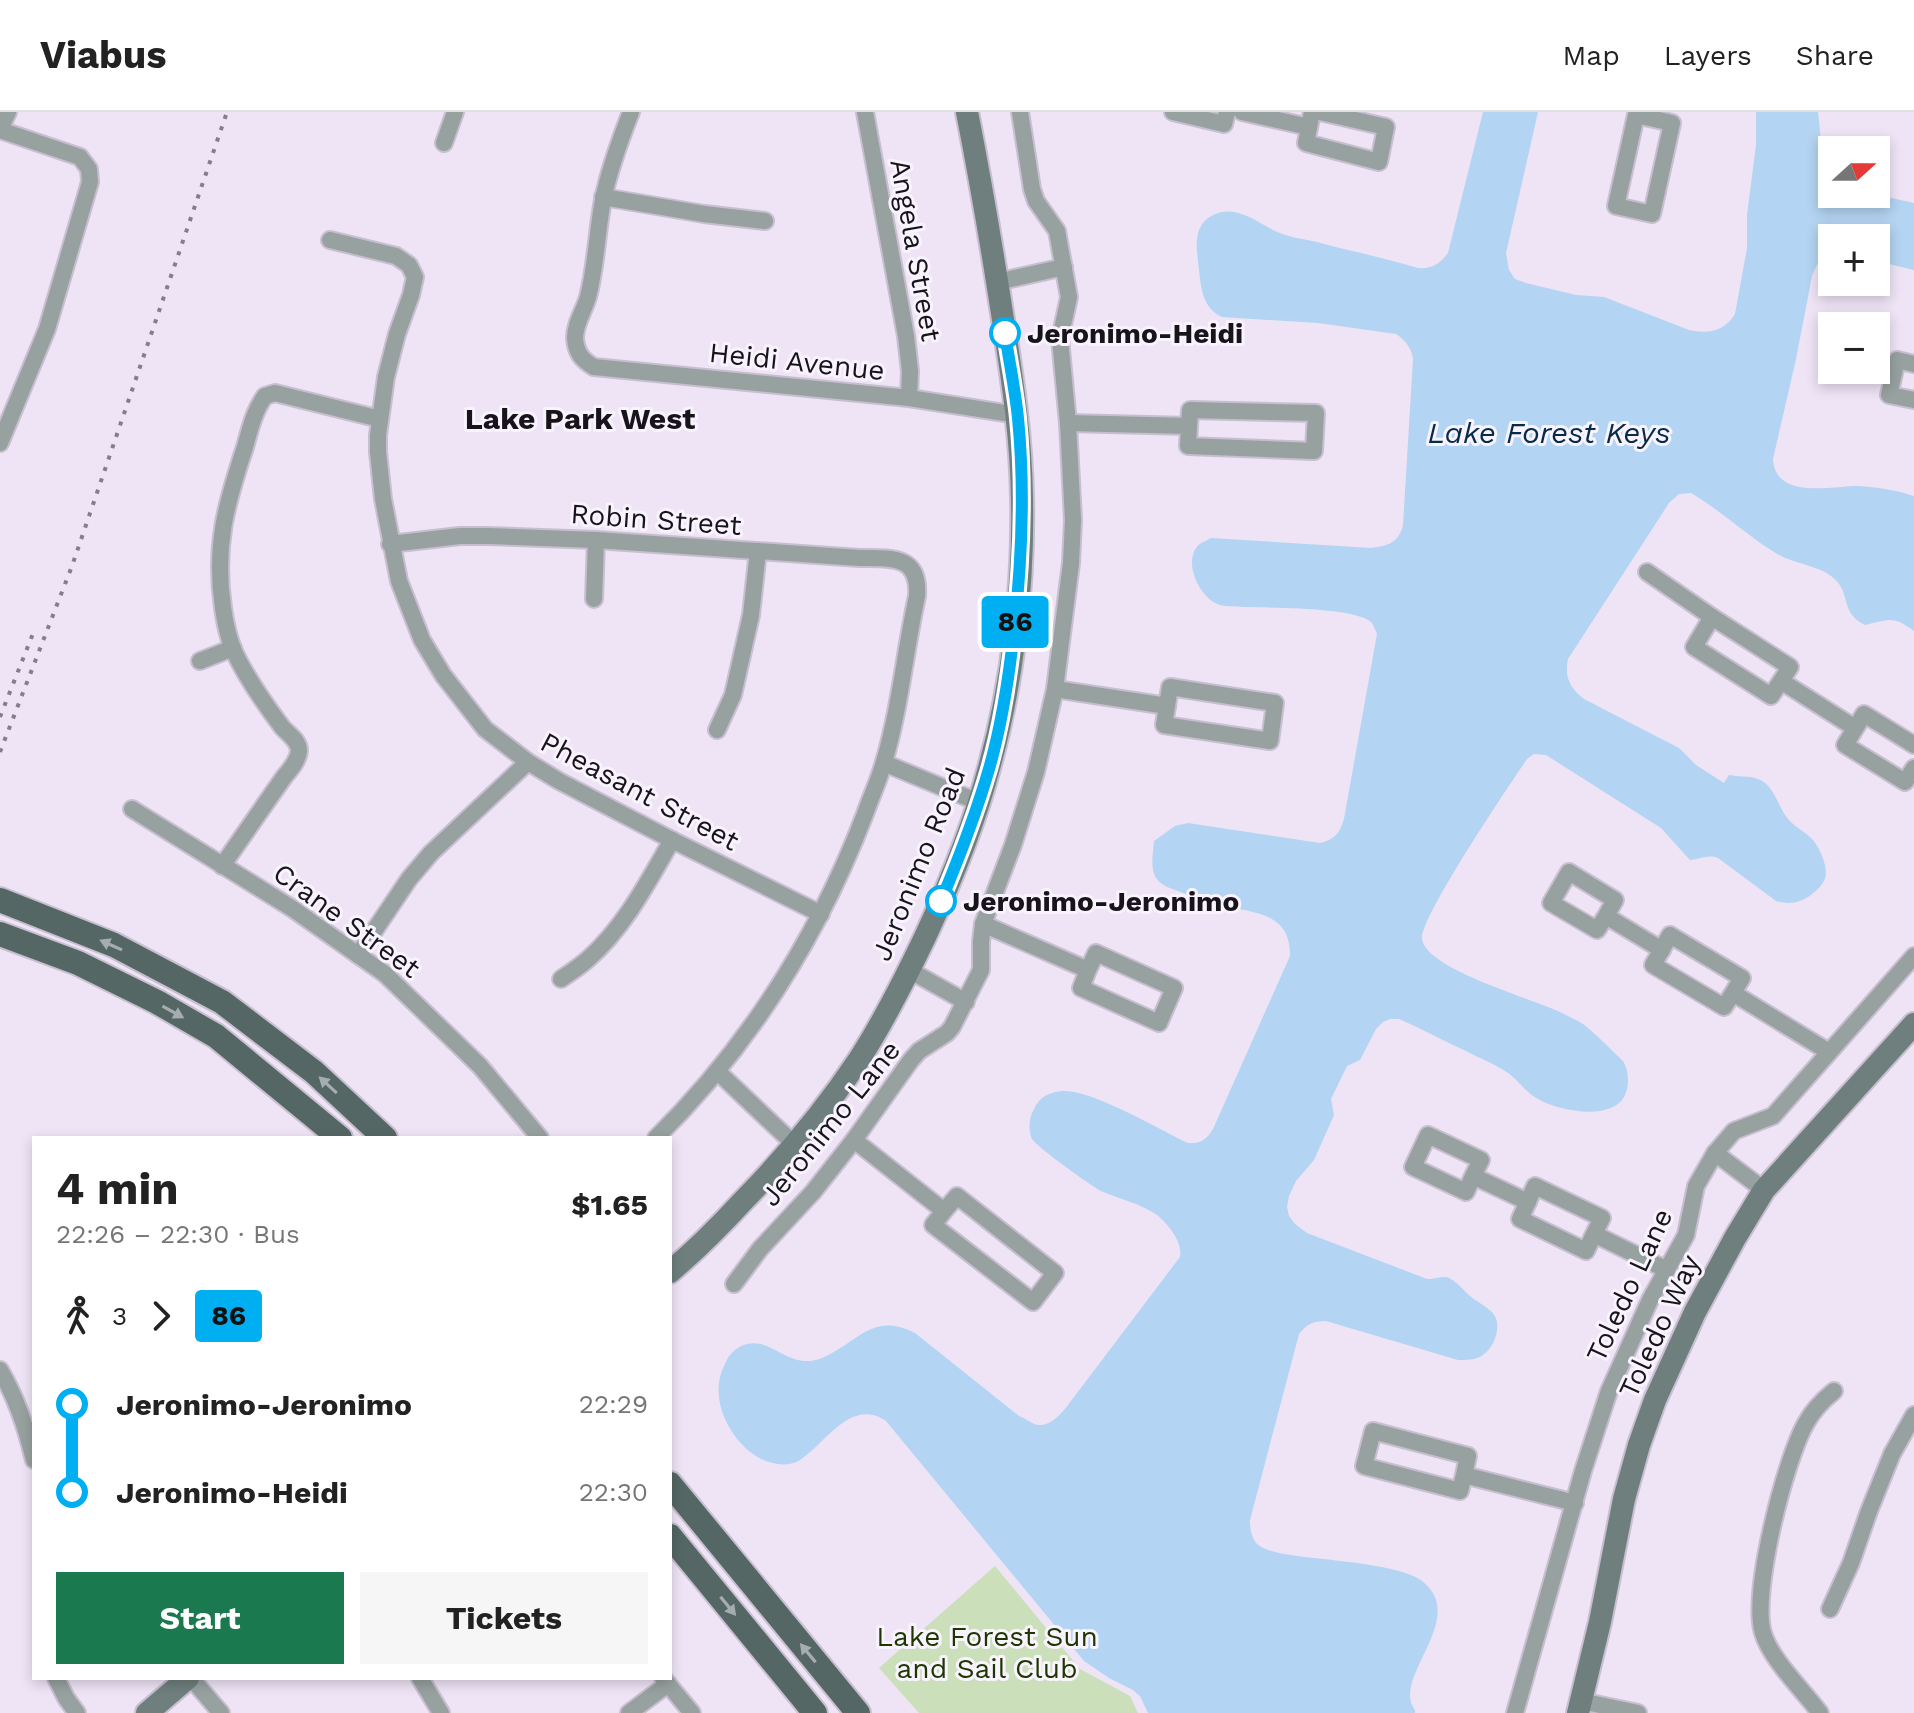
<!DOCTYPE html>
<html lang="en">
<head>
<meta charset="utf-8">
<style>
	body { margin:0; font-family:"Work Sans",sans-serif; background:#f6f6f6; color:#222; height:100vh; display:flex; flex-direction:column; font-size:30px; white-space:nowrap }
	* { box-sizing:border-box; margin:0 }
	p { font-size:26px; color:#767676 }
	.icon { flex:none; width:44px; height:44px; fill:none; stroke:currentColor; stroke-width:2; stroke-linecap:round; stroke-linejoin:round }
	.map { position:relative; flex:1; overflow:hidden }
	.sheet { position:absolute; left:32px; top:1024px; width:640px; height:544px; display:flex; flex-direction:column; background:#fff; border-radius:0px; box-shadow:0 4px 12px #0003 }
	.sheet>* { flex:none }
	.badge { padding:0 16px; border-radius:6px; font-size:28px; line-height:52px }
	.needle { width:52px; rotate:69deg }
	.controls { position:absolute; left:1818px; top:24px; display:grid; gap:16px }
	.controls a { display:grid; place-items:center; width:72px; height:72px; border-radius:0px; background:#fff; box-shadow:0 4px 12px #0003; font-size:40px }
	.map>.badge { position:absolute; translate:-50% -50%; box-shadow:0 0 0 4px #fff }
	.legs { display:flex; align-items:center; gap:12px; height:88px; padding:0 24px; font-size:26px }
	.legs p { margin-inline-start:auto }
	.summary { display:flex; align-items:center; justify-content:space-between; height:136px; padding:0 24px }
	h1 { font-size:44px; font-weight:700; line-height:60px }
	.button { display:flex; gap:16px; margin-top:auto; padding:16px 24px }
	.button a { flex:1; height:92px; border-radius:0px; background:#1b794f; color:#fff; font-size:32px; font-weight:700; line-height:92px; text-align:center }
	.button a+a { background:#f6f6f6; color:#222 }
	ul { padding:0 24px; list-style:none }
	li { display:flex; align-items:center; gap:28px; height:88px; font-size:30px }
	li i { display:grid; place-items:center; width:12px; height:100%; margin:0 10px; background:currentColor }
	li i::after { content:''; width:20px; height:20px; margin:-10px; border:6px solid; border-radius:50%; background:#fff }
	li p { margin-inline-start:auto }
	li:first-child i { background:linear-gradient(#0000 50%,currentColor 0) }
	li:last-child i { background:linear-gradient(currentColor 50%,#0000 0) }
	header { display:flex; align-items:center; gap:48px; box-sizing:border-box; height:112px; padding:0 40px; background:#fff; border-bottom:2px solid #e0e0e0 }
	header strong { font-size:38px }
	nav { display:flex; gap:44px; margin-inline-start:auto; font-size:28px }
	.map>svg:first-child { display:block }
	.green { fill:#cadfba }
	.water { fill:#b3d4f2 }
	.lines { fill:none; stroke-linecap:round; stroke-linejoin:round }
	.street-casing { stroke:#c7bfcf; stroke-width:20 }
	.secondary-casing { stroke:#c7bfcf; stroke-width:26 }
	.primary-casing { stroke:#c7bfcf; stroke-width:28 }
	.street { stroke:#97a1a0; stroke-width:16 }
	.secondary { stroke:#6f7f7d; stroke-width:22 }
	.primary { stroke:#546764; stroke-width:24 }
	.rail { stroke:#847d8a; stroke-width:4; stroke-dasharray:4 8; stroke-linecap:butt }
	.oneway { fill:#a6adb1 }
	.line-1-casing { stroke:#fff; stroke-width:18 }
	.line-1 { stroke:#00aff2; stroke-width:12 }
	.stop-1-dot { fill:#fff; stroke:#00aff2; stroke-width:4 }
	.labels { text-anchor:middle; stroke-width:6; stroke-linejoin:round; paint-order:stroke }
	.street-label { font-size:28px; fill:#18141b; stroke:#f9f3fe }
	.stop-label { font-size:28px; font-weight:bold; fill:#18141b; stroke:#f9f3fe; text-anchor:start }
	.park-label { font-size:28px; fill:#1d3700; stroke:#f9f3fe }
	.neighbourhood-label { font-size:30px; font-weight:bold; fill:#18141b; stroke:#f9f3fe }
	.water-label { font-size:30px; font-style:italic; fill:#062c49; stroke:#f9f3fe }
</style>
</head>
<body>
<header>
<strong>Viabus</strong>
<nav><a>Map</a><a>Layers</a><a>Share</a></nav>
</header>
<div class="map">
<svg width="1914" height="1601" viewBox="0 0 1914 1601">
	<rect width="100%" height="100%" fill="#eee4f6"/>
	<polygon class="green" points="995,1454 1080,1557 1130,1584 1138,1601 919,1601 879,1556"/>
	<path class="water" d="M 1483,0 L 1538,0 L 1506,141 L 1509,158 L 1515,167 L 1526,171 L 1576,183 L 1604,185 L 1689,218 C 1708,222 1724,220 1735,202 L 1747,136 L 1747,103 L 1756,33 L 1756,0 L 1818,0 L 1823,48 L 1826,62 L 1832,69 L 1832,82 L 1874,82 L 1914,91 L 1914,158 L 1876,149 L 1876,126 L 1832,126 L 1832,141 C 1820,144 1816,154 1812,164 L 1796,247 L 1773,347 C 1775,388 1832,374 1858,374 C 1877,375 1896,378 1914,384 L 1914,519 C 1892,503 1889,508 1865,513 C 1838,500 1853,480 1831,464 C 1816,453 1796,452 1779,443 C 1748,425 1722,399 1691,381 L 1679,382 L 1669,391 L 1568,547 C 1564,565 1570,576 1584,587 L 1679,636 L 1696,653 L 1724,671 L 1729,663 C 1742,666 1754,662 1765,671 C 1776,680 1779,697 1789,708 C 1796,716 1806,720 1813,728 C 1817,733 1820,739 1822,744 C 1829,762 1827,770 1812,782 C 1801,791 1789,793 1776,789 L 1718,746 C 1708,742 1700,747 1690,748 L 1661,716 L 1546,643 L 1534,642 L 1527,647 C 1510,672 1419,807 1422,827 C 1427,859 1537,887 1566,903 C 1573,907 1581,910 1587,915 C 1600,926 1611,938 1623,949 C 1629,959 1630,974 1624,985 C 1611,1009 1558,999 1538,987 C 1525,980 1518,967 1505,959 C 1493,951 1479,946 1466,939 C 1444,929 1422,917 1399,907 L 1390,907 L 1383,910 L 1376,917 L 1360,948 L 1347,954 L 1331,987 L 1334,1003 L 1314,1048 L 1296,1069 L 1289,1084 L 1287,1095 L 1289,1104 L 1295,1112 L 1307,1121 L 1427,1167 C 1435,1168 1444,1162 1451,1167 C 1458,1171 1464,1179 1470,1184 C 1478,1191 1489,1195 1495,1204 C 1502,1218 1492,1241 1477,1246 C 1471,1248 1464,1248 1458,1248 L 1326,1209 C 1313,1209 1307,1212 1299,1222 L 1250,1408 C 1250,1416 1251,1424 1256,1431 C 1263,1438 1275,1440 1284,1442 C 1317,1448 1399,1451 1422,1469 C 1470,1506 1390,1566 1415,1598 L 1415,1601 L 1148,1601 L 1140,1584 L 1133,1578 L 1109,1566 L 1084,1549 L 886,1309 C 851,1285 825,1332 800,1348 C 784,1358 762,1350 749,1339 C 725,1319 709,1281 725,1252 C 729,1242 736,1235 747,1232 C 773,1226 790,1259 822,1246 C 858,1231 872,1199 915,1221 L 1019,1304 C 1025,1306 1032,1312 1038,1313 C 1052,1314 1064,1299 1071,1289 L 1180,1145 C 1183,1130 1168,1112 1157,1103 C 1144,1093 1117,1086 1101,1079 C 1090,1073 1037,1035 1032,1027 C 1028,1017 1029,1006 1034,997 C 1040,984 1050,980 1063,979 C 1091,977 1160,1018 1188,1031 C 1201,1032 1206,1028 1213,1017 L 1290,844 C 1291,799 1252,801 1219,793 C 1207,790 1195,785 1183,781 C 1174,777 1162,775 1156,766 C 1150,756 1153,741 1154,729 L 1175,714 L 1188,711 L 1320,731 C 1334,728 1340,721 1344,707 L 1377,522 C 1377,521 1373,513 1372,511 C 1357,495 1269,496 1244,495 C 1237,494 1226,495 1220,493 C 1201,487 1184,454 1196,436 C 1199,431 1206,429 1211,426 L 1371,436 C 1387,434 1399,431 1403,413 L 1413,247 C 1411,235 1406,229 1396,222 L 1318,211 L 1222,205 C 1203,196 1201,177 1199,158 C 1197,139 1191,114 1213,103 C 1235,92 1256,109 1275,119 C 1287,125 1303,127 1317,130 C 1350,139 1385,146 1418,156 C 1432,157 1440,152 1448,141 Z"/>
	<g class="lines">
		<g class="street-casing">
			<g id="street">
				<path d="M 631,0 C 620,28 609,58 603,88 C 597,119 596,155 588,185 C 584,199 575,211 575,226 C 576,241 582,248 594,255 L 909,286 L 1018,303"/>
				<polyline points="865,0 906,224 910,259 909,286"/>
				<polyline points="1173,0 1224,12 1227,0"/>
				<polyline points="1242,0 1309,15"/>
				<polyline points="1312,0 1306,31 1379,50 1386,15 1320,0"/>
				<polygon points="1636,3 1672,11 1652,102 1616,94"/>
				<polyline points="0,17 8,0"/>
				<polyline points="0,18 80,45 89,57 90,70 47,217 0,331"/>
				<polyline points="444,31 455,0"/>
				<polyline points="603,85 704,102 765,109"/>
				<polyline points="330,128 396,144 409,153 415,165 411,183 397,222 386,265 378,323 378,340 383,387 399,469 422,528 443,563 485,617 528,650 559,669 672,728 821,802"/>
				<polyline points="997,170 1064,155"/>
				<polyline points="1914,252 1897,248 1889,283 1914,288"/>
				<polyline points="1068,311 1189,314 1190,298 1316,301 1314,339 1188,334 1189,314"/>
				<path d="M 390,432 L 460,424 L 488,424 L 596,428 L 860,446 C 891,446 920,443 917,484 C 905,539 900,596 884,650 C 879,668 871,685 865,702 C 818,825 750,933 656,1026"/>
				<polyline points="1647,460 1712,505"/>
				<polyline points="594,487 596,428"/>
				<polyline points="200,549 233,536"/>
				<polyline points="1781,569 1771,584 1694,535 1712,505 1790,555 1781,569 1855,616"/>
				<polygon points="1170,575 1275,591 1270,629 1164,613"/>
				<polyline points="1055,577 1167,594"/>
				<polyline points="717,618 733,583 751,503 758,439"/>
				<polyline points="1914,633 1864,602 1845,633 1905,670 1914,656"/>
				<polyline points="884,651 978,690"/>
				<polyline points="132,697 293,797 385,862 480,954 540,1026"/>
				<path d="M 222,754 L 284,665 C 290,658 298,649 299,639 C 299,628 288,622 282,615 C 264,591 245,564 233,537 C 228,524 225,510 223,496 C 214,434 226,392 245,335 C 250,317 254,299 265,284 L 275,281 L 380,307"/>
				<polyline points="1606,804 1597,818 1551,791 1569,760 1615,788 1606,804 1662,838"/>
				<polyline points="983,812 1088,858 1096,841 1174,876 1159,911 1081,876 1088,858"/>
				<polyline points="358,843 409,767 431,741 528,650"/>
				<polyline points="909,858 966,890"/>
				<path d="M 561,867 C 570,861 579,855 587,848 C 624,816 648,770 672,728"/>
				<polyline points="1733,881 1724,895 1653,853 1670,823 1742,866 1733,881 1829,940"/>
				<polyline points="718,960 795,1033"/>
				<polyline points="854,1028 944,1099 957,1084 1055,1161 1033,1190 933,1113 944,1099"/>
				<polyline points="1715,1041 1764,1078"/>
				<polyline points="1473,1064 1466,1080 1413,1055 1428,1023 1481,1048 1473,1064 1528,1090"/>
				<polyline points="1594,1122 1586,1139 1520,1107 1535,1074 1602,1106 1594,1122 1667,1158"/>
				<polyline points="734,1172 760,1137 813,1080 854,1028 911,948 919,939 947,921 952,915 981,858 981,830 983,812 1013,733 1036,660 1055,577 1071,451 1073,408 1068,311 1060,227 1069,185 1057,119 1036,89 1032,77 1020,0"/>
				<path d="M 0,1258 C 17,1287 26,1316 34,1348"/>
				<polyline points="1464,1363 1468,1344 1373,1319 1364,1354 1460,1379 1464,1363 1575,1391"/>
				<polyline points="1830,1497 1851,1451 1869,1399 1892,1342 1914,1303"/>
				<polyline points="56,1566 66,1586 77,1601"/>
				<polyline points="191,1566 221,1601"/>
				<polyline points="420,1566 441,1601"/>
				<polyline points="663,1566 692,1601"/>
				<polyline points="1581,1589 1638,1601"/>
				<polyline points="629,1601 668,1572"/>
				<polyline points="1515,1601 1583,1359 1609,1279 1650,1188 1686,1123 1696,1074 1715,1041 1734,1019 1773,1004 1914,844"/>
				<path d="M 1820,1601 C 1803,1578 1771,1548 1763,1521 C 1751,1481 1785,1348 1806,1311 C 1813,1298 1823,1288 1834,1279"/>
			</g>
		</g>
		<g class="secondary-casing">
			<g id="secondary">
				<path d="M 670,1160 C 696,1138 720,1114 743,1089 C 786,1045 826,997 860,946 C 885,907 906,865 926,823 C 951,769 974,713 989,656 C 1013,570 1024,473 1022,385 C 1021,327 1013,271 1004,214 C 993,142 981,71 967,0"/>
				<polyline points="147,1601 188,1566"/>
				<polyline points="1578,1601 1600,1510 1624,1387 1639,1333 1655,1288 1695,1200 1735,1126 1764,1078 1914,912"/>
			</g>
		</g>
		<g class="primary-casing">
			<g id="primary">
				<polyline points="0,788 114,833 222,890 314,960 385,1026"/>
				<polyline points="0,822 78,851 157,890 216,924 340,1026"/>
				<polyline points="670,1372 858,1601"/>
				<polyline points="670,1424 815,1601"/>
			</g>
		</g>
		<use href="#street" class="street"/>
		<use href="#secondary" class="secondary"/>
		<use href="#primary" class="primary"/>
		<g class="rail">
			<polyline points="0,605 34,519"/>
			<polyline points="0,640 72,454 227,0"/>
		</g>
	</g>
	<defs><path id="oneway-solid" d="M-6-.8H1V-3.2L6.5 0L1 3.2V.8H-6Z" transform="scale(2)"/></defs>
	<g class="oneway">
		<use href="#oneway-solid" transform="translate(111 833) rotate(-156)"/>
		<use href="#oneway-solid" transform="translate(173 900) rotate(29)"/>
		<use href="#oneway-solid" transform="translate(328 973) rotate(-137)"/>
		<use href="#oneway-solid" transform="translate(728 1494) rotate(51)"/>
		<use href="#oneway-solid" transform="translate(808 1541) rotate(-129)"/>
	</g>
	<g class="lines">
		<g class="line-1-casing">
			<path id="line-1" d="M 941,789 C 959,746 976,702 989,657 C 1002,612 1009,565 1014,519 C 1022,448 1025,377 1018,306 C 1015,277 1009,249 1005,221"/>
		</g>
		<use href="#line-1" class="line-1"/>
	</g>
	<g class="stop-1-dot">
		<circle cx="1005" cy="221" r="14"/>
		<circle cx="941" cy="789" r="14"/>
	</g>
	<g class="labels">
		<g class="street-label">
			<text transform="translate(916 138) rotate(80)" y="10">Angela Street</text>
			<text transform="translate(797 249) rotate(6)" y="10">Heidi Avenue</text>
			<text transform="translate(656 407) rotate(4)" y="10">Robin Street</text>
			<text transform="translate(640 679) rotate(28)" y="10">Pheasant Street</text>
			<text transform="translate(918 752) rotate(-68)" y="10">Jeronimo Road</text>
			<text transform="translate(347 808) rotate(36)" y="10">Crane Street</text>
			<text transform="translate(830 1011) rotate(-51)" y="10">Jeronimo Lane</text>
			<text transform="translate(1629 1173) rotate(-65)" y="10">Toledo Lane</text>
			<text transform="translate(1659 1214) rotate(-65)" y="10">Toledo Way</text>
		</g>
		<g class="stop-label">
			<text x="1027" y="231">Jeronimo-Heidi</text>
			<text x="963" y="799">Jeronimo-Jeronimo</text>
		</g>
		<g class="park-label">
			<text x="987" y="1534">Lake Forest Sun<tspan x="987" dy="32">and Sail Club</tspan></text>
		</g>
		<g class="neighbourhood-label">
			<text x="580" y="317">Lake Park West</text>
		</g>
		<g class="water-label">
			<text x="1549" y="331">Lake Forest Keys</text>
		</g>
	</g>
</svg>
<div class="controls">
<a><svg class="needle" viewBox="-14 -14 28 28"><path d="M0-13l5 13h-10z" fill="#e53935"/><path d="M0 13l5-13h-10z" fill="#767676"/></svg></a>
<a>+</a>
<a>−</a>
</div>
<b class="badge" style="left:1015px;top:510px;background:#00aff2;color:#111">86</b>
<section class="sheet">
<div class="summary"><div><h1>4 min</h1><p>22:26 – 22:30 · Bus</p></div><b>$1.65</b></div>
<div class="legs"><svg class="icon" aria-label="walk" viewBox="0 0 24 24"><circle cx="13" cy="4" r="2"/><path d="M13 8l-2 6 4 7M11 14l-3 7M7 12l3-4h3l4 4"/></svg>3<svg class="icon" aria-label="forward" viewBox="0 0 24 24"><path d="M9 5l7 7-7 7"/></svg><b class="badge" style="background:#00aff2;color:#111">86</b></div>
<ul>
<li><i style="color:#00aff2"></i><b>Jeronimo-Jeronimo</b><p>22:29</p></li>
<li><i style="color:#00aff2"></i><b>Jeronimo-Heidi</b><p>22:30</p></li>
</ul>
<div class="button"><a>Start</a><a>Tickets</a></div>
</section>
</div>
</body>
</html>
